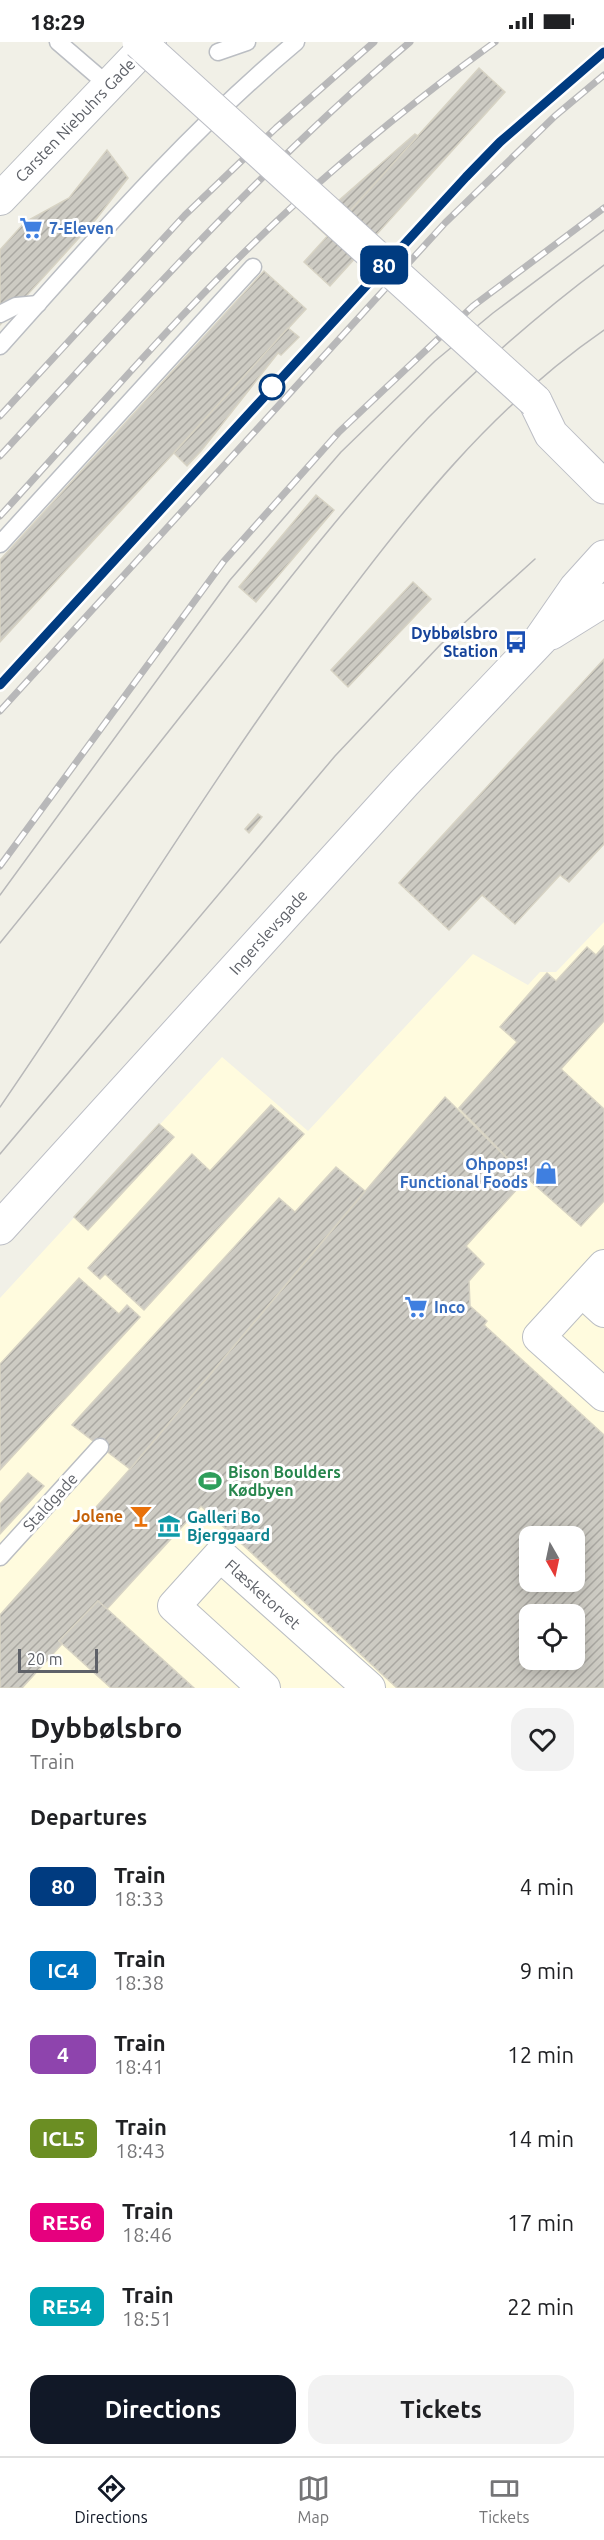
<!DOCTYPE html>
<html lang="en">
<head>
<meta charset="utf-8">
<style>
	body { margin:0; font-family:Ubuntu,sans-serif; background:#f2f2f2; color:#202124; height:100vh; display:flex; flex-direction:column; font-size:22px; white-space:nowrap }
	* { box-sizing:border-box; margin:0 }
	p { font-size:20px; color:#757577 }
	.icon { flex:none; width:33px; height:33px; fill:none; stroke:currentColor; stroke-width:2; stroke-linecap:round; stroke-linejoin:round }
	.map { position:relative; height:1646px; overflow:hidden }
	.drawer { display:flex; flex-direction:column; background:#fff; flex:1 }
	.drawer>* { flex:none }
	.badge { padding:0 12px; border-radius:9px; font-size:21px; line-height:39px }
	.needle { width:39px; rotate:171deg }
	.fabs { position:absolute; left:519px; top:1484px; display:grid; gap:12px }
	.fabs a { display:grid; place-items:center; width:66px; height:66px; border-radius:12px; background:#fff; box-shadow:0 3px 15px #0003; font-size:30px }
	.scale { position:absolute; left:18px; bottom:15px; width:80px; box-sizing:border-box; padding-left:6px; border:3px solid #5e6168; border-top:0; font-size:16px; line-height:21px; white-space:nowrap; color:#5e6168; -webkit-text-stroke:4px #fff; paint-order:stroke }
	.map>.badge { position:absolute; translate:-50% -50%; box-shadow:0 0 0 3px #fff }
	h2 { padding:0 30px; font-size:22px; line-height:54px }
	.round { display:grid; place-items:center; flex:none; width:63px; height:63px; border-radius:18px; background:#f2f2f2 }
	.head { display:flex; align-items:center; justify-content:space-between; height:102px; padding:0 30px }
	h1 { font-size:28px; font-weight:600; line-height:45px }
	.action { display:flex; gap:12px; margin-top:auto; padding:12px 30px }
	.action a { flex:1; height:69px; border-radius:18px; background:#111827; color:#fff; font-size:24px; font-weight:600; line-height:69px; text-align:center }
	.action a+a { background:#f2f2f2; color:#202124 }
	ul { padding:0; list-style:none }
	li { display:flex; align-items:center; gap:18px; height:84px; padding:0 30px }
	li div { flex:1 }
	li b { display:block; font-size:22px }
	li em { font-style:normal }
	li .badge { min-width:66px; font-weight:700; text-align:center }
	.status { display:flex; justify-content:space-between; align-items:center; height:42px; padding:0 30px; background:#fff; direction:ltr }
	.status svg { height:16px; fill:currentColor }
	.menu { display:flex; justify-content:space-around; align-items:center; height:84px; border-top:2px solid #e0e0e0; background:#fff; font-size:16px; color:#757577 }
	.menu a { display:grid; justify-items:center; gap:3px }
	.menu .selected { color:#111827 }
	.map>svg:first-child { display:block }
	.commercial { fill:#fffbde; fill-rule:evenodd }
	.building { fill:url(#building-hatch); stroke:#d7d3c4; stroke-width:1.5; fill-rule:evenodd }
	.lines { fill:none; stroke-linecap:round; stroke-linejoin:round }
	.lane-casing { stroke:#bbbec3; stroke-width:19 }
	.street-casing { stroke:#bbbec3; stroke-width:34 }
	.secondary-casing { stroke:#bcbec5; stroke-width:35 }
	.lane { stroke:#fff; stroke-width:16 }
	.street { stroke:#fff; stroke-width:32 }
	.secondary { stroke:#fff; stroke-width:33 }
	.tram { stroke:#b8b8b9; stroke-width:1.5 }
	.rail-casing { stroke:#b8b8b9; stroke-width:7 }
	.rail { stroke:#fff; stroke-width:4.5; stroke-dasharray:14; stroke-linecap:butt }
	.secondary-bridge-casing { stroke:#bcbec5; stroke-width:35; stroke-linecap:butt }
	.secondary-bridge { stroke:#fff; stroke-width:33 }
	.line-casing { stroke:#fff; stroke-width:14 }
	.line { stroke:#003b80; stroke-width:9 }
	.stop-dot { fill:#fff; stroke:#003b80; stroke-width:3 }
	.labels { text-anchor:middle; stroke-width:6; stroke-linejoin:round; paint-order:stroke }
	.street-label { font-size:16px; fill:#5e6168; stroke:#fff }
	.shop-label { font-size:16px; font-weight:bold; fill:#366cbe; stroke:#fff; text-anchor:start }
	.transit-label { font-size:16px; font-weight:bold; fill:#164399; stroke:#fff; text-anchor:end }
	.leisure-label { font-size:16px; font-weight:bold; fill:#27864d; stroke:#fff; text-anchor:start }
	.food-label { font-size:16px; font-weight:bold; fill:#c56008; stroke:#fff; text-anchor:end }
	.culture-label { font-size:16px; font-weight:bold; fill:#0d838f; stroke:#fff; text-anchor:start }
</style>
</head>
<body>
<div class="status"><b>18:29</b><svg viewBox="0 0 49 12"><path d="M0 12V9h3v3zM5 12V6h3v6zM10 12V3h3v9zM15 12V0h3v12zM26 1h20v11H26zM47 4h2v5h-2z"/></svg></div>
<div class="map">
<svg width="604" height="1646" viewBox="0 0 604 1646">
	<defs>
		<pattern id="building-hatch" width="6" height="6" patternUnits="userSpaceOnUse" patternTransform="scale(1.5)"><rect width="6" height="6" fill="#cdcbc3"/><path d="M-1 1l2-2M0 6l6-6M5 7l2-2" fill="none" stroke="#aaa8a2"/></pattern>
	</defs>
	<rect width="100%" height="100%" fill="#f1f0e7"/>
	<path class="commercial" d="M 604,880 L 604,1646 L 0,1646 L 0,1256 L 222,1015 L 308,1089 L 473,912 L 528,943 L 540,930 L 556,930 ZM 530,1494 L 574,1494 L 574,1539 L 530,1539 ZM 530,1572 L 574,1572 L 574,1617 L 530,1617 Z"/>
	<g class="building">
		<polygon points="479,26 505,50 330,244 304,220"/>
		<polygon points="415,92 418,94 327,194 313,181"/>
		<polygon points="107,108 128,136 97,176 0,283 0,208 25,180 69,156"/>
		<polygon points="264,229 306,267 0,600 0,518"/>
		<polygon points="288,286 299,295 281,313 278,311 201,409 187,424 174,411"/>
		<polygon points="316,453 334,468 256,560 239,545"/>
		<polygon points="413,540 431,557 348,645 331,628"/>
		<polygon points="604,617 604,802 569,840 560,833 515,882 482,853 449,888 399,841"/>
		<polygon points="258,772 262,775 249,791 245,787"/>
		<polygon points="604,904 604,979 561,1027 604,1067 604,1159 581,1184 527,1136 459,1066 517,1000 500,985 547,931 556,939 587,905 596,913"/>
		<path d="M 445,1055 L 527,1136 L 466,1204 L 484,1222 L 469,1239 L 470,1264 L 487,1279 L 484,1283 L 604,1393 L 604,1646 L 397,1646 L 201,1464 L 107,1567 L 98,1559 L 59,1599 L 62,1602 L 22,1646 L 0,1646 L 0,1573 L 130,1427 ZM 530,1494 L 574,1494 L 574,1539 L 530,1539 ZM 530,1572 L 574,1572 L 574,1617 L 530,1617 Z"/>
		<polygon points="271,1063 304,1092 144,1268 105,1232 100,1237 88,1226 192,1112 210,1129"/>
		<polygon points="159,1082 174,1095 88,1188 74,1175"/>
		<polygon points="336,1125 365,1149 130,1427 72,1383 279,1156 295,1170"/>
		<polygon points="79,1236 119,1272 127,1263 140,1275 0,1428 0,1322"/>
		<polygon points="28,1431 44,1444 0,1492 0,1462"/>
		<polygon points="98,1559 107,1567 194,1646 111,1646 59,1599"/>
	</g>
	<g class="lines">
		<g class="lane-casing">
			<g id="lane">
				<polyline points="58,0 108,43"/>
				<polyline points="218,10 247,0"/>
				<polyline points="0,272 16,264 38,262"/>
				<path d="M 0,304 C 94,199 187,91 296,0"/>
				<polyline points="0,502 253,225"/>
				<polyline points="0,1515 100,1405"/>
			</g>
		</g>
		<g class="street-casing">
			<g id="street">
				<polyline points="0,157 150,0"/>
				<polyline points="604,1224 539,1295 604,1353"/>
				<polyline points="582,1249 604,1269"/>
				<polyline points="264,1646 174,1564 220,1513 369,1646"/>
			</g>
		</g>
		<g class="secondary-casing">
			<g id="secondary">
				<polyline points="535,359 551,392 604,445"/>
				<polyline points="551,591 604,558"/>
				<polyline points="0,1186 404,741 540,598 576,546 604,515"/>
			</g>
		</g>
		<use href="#lane" class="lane"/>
		<use href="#street" class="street"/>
		<use href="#secondary" class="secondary"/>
		<g class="tram">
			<polyline points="0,853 230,538 341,410 435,319 493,271 604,188"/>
			<path d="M 0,901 C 75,809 148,715 222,622 C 288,538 354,453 428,376 C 483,321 542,269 604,223"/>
			<path d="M 0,1065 C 111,904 212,736 328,579 C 408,471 492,365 604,288"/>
			<polyline points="0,1112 335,714 441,602 535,517"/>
		</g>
		<g class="rail-casing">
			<g id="rail">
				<polyline points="0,374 185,173 276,86 374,0"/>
				<path d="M 0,414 C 131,272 261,125 410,0"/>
				<path d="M 0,474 C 96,369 189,259 294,163 C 358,105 425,51 495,0"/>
				<polyline points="0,643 466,135 542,62 604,10"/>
				<polyline points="0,669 445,181 555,74 604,33"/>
				<polyline points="0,824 224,519 339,390 473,264 604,166"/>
			</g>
		</g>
		<use href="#rail" class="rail"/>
		<g class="secondary-bridge-casing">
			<polyline id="secondary-bridge" points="139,0 535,359"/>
		</g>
		<use href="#secondary-bridge" class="secondary-bridge"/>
	</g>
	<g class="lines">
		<g class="line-casing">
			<polyline id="line" points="0,643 466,135 500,100 604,10"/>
		</g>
		<use href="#line" class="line"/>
	</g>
	<defs>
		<g id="supermarket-bare" transform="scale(1.8)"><path d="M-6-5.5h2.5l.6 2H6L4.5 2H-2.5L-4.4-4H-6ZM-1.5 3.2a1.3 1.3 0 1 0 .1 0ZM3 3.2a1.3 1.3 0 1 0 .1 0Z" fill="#3f7fe0" stroke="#fff" stroke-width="2.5" paint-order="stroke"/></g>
		<g id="bus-bare" transform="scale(1.8)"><path d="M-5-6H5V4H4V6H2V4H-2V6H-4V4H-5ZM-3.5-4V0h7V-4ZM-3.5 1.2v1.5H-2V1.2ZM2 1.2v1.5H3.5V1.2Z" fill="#1a4fb4" stroke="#fff" stroke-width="2.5" paint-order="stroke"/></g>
		<g id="shop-bare" transform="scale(1.8)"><path d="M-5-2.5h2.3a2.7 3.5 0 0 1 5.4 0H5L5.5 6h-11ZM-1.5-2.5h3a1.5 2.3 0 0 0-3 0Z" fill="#3f7fe0" stroke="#fff" stroke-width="2.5" paint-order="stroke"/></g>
		<g id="stadium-bare" transform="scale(1.8)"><path d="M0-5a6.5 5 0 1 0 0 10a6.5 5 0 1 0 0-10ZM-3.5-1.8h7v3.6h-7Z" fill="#2e9e5b" stroke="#fff" stroke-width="2.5" paint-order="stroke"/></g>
		<g id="bar-bare" transform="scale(1.8)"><path d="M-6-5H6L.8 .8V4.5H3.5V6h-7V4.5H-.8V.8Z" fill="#e8710a" stroke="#fff" stroke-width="2.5" paint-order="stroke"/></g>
		<g id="museum-bare" transform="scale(1.8)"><path d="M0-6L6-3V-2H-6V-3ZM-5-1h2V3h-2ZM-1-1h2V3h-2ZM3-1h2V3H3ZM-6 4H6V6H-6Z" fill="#0f9aa8" stroke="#fff" stroke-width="2.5" paint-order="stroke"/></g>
	</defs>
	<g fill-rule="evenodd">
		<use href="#supermarket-bare" x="31" y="186"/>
		<use href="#bus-bare" x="516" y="600"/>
		<use href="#shop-bare" x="546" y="1131"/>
		<use href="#supermarket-bare" x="416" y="1265"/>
		<use href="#stadium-bare" x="210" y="1439"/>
		<use href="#bar-bare" x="141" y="1474"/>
		<use href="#museum-bare" x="169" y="1484"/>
	</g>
	<circle class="stop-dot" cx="272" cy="345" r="12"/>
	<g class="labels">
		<g class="street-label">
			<text transform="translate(75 78) rotate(-46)" y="6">Carsten Niebuhrs Gade</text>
			<text transform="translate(268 890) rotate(-48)" y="6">Ingerslevsgade</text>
			<text transform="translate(50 1460) rotate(-48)" y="6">Staldgade</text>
			<text transform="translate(263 1552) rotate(42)" y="6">Flæsketorvet</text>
		</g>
		<g class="shop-label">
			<text x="49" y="192">7-Eleven</text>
			<text x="528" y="1128" text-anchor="end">Ohpops!<tspan x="528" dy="18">Functional Foods</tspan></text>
			<text x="434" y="1271">Inco</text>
		</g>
		<g class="transit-label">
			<text x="498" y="597">Dybbølsbro<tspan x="498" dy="18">Station</tspan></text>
		</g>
		<g class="leisure-label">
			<text x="228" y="1436">Bison Boulders<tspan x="228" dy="18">Kødbyen</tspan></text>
		</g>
		<g class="food-label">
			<text x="123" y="1480">Jolene</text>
		</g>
		<g class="culture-label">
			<text x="187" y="1481">Galleri Bo<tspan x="187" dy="18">Bjerggaard</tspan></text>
		</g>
	</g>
</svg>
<div class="fabs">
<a><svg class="needle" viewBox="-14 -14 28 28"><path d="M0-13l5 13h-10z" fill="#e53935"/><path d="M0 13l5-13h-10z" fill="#757577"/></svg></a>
<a><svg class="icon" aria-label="locate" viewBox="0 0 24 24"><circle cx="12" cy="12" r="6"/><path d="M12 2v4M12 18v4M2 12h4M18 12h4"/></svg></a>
</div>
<div class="scale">20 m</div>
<b class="badge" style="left:384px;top:223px;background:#003b80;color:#fff">80</b>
</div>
<section class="drawer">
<div class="head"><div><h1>Dybbølsbro</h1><p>Train</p></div><a class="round"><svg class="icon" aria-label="heart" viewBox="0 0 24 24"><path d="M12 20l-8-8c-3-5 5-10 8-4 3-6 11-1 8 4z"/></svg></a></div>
<h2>Departures</h2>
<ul>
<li><span class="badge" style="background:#003b80;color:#fff">80</span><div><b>Train</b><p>18:33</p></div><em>4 min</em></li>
<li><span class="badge" style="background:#0072bc;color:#fff">IC4</span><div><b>Train</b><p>18:38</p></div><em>9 min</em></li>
<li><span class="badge" style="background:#8e44ad;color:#fff">4</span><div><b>Train</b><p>18:41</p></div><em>12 min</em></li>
<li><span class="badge" style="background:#6b8e23;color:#fff">ICL5</span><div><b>Train</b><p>18:43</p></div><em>14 min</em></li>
<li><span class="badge" style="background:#e6007e;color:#fff">RE56</span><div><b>Train</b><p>18:46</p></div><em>17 min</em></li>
<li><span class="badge" style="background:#00a3b4;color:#fff">RE54</span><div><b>Train</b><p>18:51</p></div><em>22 min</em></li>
</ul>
<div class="action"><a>Directions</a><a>Tickets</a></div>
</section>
<nav class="menu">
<a class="selected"><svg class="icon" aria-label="directions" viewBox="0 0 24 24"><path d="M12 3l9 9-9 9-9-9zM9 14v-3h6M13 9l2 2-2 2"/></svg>Directions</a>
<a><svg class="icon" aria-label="map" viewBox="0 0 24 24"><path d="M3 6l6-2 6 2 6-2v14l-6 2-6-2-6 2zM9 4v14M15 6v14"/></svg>Map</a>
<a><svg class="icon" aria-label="tickets" viewBox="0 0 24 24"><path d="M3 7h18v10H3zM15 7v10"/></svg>Tickets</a>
</nav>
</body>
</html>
